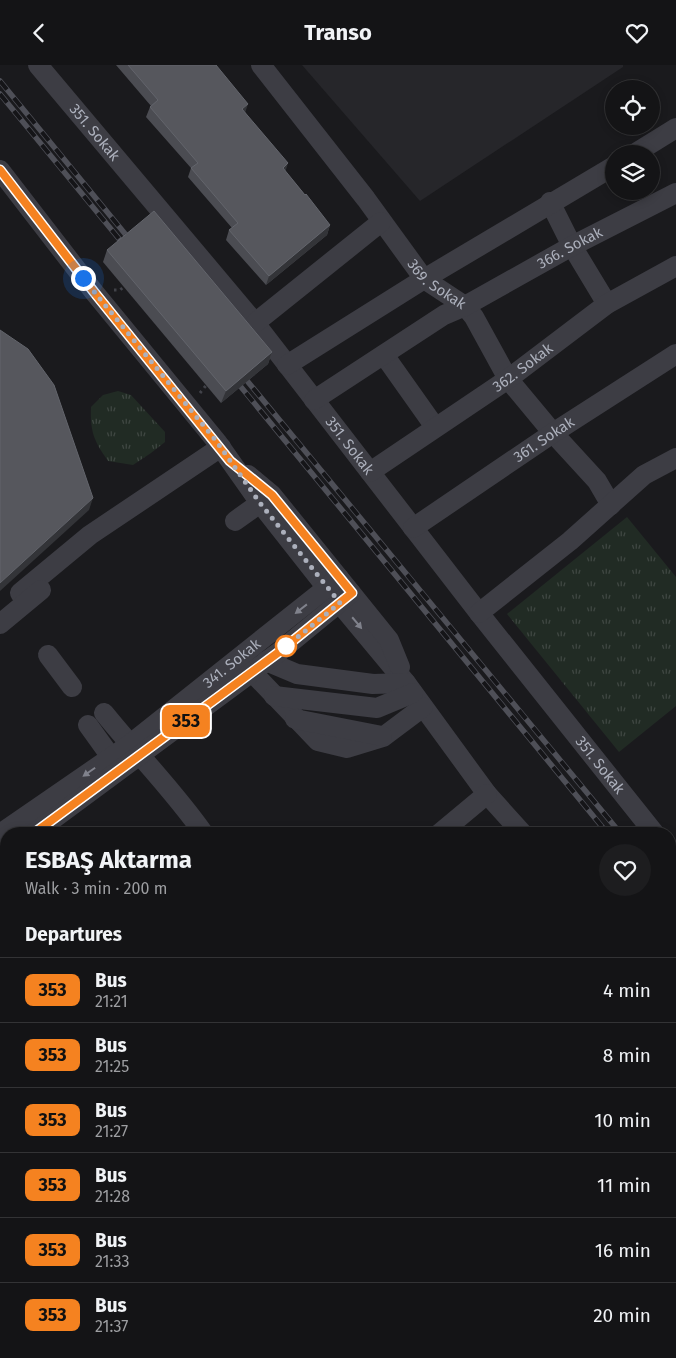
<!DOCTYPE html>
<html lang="en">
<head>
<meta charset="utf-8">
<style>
	body { margin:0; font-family:"Fira Sans",sans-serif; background:#1d1d1f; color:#f1f3f6; height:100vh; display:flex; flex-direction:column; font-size:19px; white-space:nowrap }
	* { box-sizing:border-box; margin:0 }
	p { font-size:16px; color:#9d9ea1 }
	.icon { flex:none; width:28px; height:28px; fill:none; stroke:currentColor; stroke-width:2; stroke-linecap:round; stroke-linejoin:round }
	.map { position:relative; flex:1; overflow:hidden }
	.sheet { position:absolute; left:0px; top:762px; width:676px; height:531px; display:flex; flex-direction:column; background:#141416; border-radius:20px 20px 0 0; box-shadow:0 2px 8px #0003,0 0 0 1px #333335 }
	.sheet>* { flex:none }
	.badge { padding:0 10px; border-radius:8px; font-size:18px; line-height:32px }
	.controls { position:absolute; left:605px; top:15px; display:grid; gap:10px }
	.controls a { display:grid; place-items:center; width:55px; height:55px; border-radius:50%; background:#141416; box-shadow:0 2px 8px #0003,0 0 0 1px #333335; font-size:25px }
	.you { position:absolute; width:25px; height:25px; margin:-12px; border:4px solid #fff; border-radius:50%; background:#1a73e8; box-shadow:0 0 0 8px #1a73e833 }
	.map>.badge { position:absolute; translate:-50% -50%; box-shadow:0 0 0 2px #fff }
	h2 { padding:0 25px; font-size:19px; line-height:45px }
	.round { display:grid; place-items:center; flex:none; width:52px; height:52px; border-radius:26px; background:#1d1d1f }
	.headline { display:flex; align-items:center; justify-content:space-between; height:85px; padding:0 25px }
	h1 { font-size:24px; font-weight:700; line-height:38px }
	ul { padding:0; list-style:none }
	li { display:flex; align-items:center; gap:15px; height:65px; padding:0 25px; border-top:1px solid #333335 }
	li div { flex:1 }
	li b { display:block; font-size:19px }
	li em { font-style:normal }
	li .badge { min-width:55px; font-weight:700; text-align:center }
	header { display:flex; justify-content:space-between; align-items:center; height:65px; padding:0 25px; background:#141416; font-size:22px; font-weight:700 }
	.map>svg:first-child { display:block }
	.built { fill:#26262a }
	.grass { fill:url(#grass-tufts) }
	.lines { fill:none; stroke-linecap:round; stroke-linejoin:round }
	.path { stroke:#414249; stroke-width:3; stroke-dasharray:2.5 4; stroke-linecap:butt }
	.minor { stroke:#3d3d44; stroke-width:20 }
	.highway { stroke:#676973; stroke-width:28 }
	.rail-casing { stroke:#4e4f57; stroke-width:5.5 }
	.rail { stroke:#151518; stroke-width:4; stroke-dasharray:11; stroke-linecap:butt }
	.wall { fill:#4b4c52 }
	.shaded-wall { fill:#333438 }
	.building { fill:#56575d; stroke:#63656c }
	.oneway { fill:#80828c }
	.line-casing { stroke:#fff; stroke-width:11 }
	.line { stroke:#f58220; stroke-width:8 }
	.walk { stroke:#acb0bc; stroke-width:5; stroke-dasharray:0 9 }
	.stop-dot { fill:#fff; stroke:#f58220; stroke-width:2.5 }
	.labels { text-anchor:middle; stroke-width:4.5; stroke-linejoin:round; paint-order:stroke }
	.street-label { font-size:15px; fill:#acb0bc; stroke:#151518 }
</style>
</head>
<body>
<header><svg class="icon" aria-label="back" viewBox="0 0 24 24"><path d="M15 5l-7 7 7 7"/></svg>Transo<svg class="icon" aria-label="heart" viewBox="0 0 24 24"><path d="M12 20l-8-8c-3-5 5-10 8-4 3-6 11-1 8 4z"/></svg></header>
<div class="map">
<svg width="676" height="1293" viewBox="0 0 676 1293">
	<defs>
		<pattern id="grass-tufts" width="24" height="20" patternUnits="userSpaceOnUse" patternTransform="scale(1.25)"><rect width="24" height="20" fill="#212b24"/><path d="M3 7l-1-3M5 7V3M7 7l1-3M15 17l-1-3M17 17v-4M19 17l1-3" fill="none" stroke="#3f4742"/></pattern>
	</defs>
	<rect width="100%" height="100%" fill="#1a1a1d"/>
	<g class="built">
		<polygon points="302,0 623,0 623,2 420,136"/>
		<polygon points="0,1121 6,1132 6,1178 0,1180"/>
	</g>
	<g class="grass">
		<path d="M 118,326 L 131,330 L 165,367 L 165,377 L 151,388 L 133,400 L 108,396 C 94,376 90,367 91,342 L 103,330 Z"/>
		<polygon points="627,452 676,512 676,641 619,687 507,549"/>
	</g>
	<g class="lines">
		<g class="path">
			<polyline points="114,225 120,225 126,220"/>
			<polyline points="200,328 208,318"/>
		</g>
		<g class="minor">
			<path id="s1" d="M 38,0 L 255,258 L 479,548 L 655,769"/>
			<path id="s2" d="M 261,0 L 366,134 L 424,214 L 465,241 L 474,252 L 508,314 L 553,368 L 597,416 L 611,440"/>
			<polyline points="634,89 676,63"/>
			<polyline points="0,105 94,227 217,377 260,438 327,523 406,618 487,729 523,769"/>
			<polyline points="550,137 572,181 607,239"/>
			<polyline points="255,258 381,157"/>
			<polyline points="384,290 435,362"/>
			<polyline points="287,300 424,214 614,101"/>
			<path id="s3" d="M 314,335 L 444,250 L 465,241 L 572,181 L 676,128"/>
			<path id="s4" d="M 370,407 L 508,314 L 607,239 L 676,201"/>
			<polyline points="248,410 272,430 389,575 400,602"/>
			<polyline points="235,456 260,438"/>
			<path id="s5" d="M 413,463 L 553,368 L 676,289"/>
			<polyline points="20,528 90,470 221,382"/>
			<polyline points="479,548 570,476 644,410 676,393"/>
			<polyline points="0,559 41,525"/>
			<polyline points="48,590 72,622"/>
			<polyline points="266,596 297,609 373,619 406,618"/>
			<polyline points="252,607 318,676 347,683 383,672 423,642"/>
			<polyline points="274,631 377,643 413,628"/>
			<path d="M 104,648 C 137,689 174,726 204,769"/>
			<polyline points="295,654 382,671"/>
			<polyline points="88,660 111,692 125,691"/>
			<path id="s6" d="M 0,769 L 129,680 L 339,513"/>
			<polyline points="33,769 279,587 351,528"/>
			<polyline points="439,769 487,729"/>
			<polyline points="670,787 676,794"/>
			<polyline points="0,792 6,788"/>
			<polyline points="670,933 676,940"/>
			<polyline points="670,1118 676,1131"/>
			<polyline points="531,1288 535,1293"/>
		</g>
		<g class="highway">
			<polyline points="0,940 6,949"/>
			<polyline points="0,980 6,989"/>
			<polyline points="0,1022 6,1031"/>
			<polyline points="0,1057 6,1066"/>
			<polyline points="160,1288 164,1293"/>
			<polyline points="211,1288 214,1293"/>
		</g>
		<g class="rail-casing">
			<g id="rail">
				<polyline points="0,16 135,181"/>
				<polyline points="0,29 129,186"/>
				<polyline points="239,306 621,769"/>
				<polyline points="232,311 608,769"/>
				<polyline points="670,828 676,835"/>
				<polyline points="670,844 676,851"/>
			</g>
		</g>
		<use href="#rail" class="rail"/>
	</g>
	<g class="wall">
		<polygon points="116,0 216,0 245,47 285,106 330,160 327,170 266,220 226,175 229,165 232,163 188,112 191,103 146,52 150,42 151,41"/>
		<polygon points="107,185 272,287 268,299 221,338 103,197"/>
	</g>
	<g class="shaded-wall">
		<polygon points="248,39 245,48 242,44"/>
		<polygon points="288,98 285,108 283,103"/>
		<polygon points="330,160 327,170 266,220 269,211"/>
		<polygon points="272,287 268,299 221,338 226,326"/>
		<polygon points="93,433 89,445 0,526 0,518"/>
		<polygon points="480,1288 495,1288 486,1293 472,1293"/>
	</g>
	<g class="building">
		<polygon points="128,0 216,0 248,39 242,44 288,98 283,103 305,130 306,129 330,160 269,211 229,165 238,158 191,103 198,98 150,42 158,35"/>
		<polygon points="154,146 272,287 226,326 107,185"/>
		<polygon points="0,265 28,284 54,320 93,433 0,518"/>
		<polygon points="365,1288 480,1288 472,1293 356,1293"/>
	</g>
	<defs><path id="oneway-solid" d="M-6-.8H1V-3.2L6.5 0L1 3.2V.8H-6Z" transform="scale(1.25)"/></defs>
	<g class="oneway">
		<use href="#oneway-solid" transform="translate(301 544) rotate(142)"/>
		<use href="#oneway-solid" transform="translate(357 558) rotate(50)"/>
		<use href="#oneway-solid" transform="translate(89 707) rotate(145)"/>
	</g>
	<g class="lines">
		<g class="line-casing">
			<polyline id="line" points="0,105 94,227 230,396 272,430 352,528 279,587 33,769"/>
		</g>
		<use href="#line" class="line"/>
		<polyline class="walk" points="83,213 217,377 260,438 340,538 279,587 286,581"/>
	</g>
	<circle class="stop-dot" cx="286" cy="581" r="10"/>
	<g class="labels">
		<g class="street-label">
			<text dy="5" stroke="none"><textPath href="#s1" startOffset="88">351. Sokak</textPath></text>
			<text dy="5" stroke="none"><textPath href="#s3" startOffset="298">366. Sokak</textPath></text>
			<text dy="5" stroke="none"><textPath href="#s2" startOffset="282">369. Sokak</textPath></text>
			<text dy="5" stroke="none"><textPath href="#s4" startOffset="185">362. Sokak</textPath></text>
			<text dy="5" stroke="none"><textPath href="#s5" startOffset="158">361. Sokak</textPath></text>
			<text dy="5" stroke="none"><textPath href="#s1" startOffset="492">351. Sokak</textPath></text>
			<text dy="5" stroke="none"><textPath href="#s6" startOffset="288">341. Sokak</textPath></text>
			<text dy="5" stroke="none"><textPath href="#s1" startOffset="898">351. Sokak</textPath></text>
		</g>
	</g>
</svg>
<div class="controls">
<a><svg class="icon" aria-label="locate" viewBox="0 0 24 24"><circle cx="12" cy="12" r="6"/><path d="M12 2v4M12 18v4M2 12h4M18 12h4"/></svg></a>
<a><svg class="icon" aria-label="layers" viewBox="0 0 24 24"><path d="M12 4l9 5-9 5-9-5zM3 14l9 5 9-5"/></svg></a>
</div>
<div class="you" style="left:83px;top:213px"></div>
<b class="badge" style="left:186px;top:656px;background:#f58220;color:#111">353</b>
<section class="sheet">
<div class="headline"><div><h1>ESBAŞ Aktarma</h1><p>Walk · 3 min · 200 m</p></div><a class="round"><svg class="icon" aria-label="heart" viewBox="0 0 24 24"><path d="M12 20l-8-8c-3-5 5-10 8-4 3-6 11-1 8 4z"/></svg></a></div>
<h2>Departures</h2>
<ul>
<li><span class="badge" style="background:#f58220;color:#111">353</span><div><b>Bus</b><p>21:21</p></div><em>4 min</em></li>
<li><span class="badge" style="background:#f58220;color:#111">353</span><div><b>Bus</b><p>21:25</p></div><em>8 min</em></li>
<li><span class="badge" style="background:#f58220;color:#111">353</span><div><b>Bus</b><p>21:27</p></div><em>10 min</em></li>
<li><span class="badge" style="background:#f58220;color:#111">353</span><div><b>Bus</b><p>21:28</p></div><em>11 min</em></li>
<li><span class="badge" style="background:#f58220;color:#111">353</span><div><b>Bus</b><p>21:33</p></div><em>16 min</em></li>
<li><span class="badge" style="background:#f58220;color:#111">353</span><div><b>Bus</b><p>21:37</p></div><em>20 min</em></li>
</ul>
</section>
</div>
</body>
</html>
